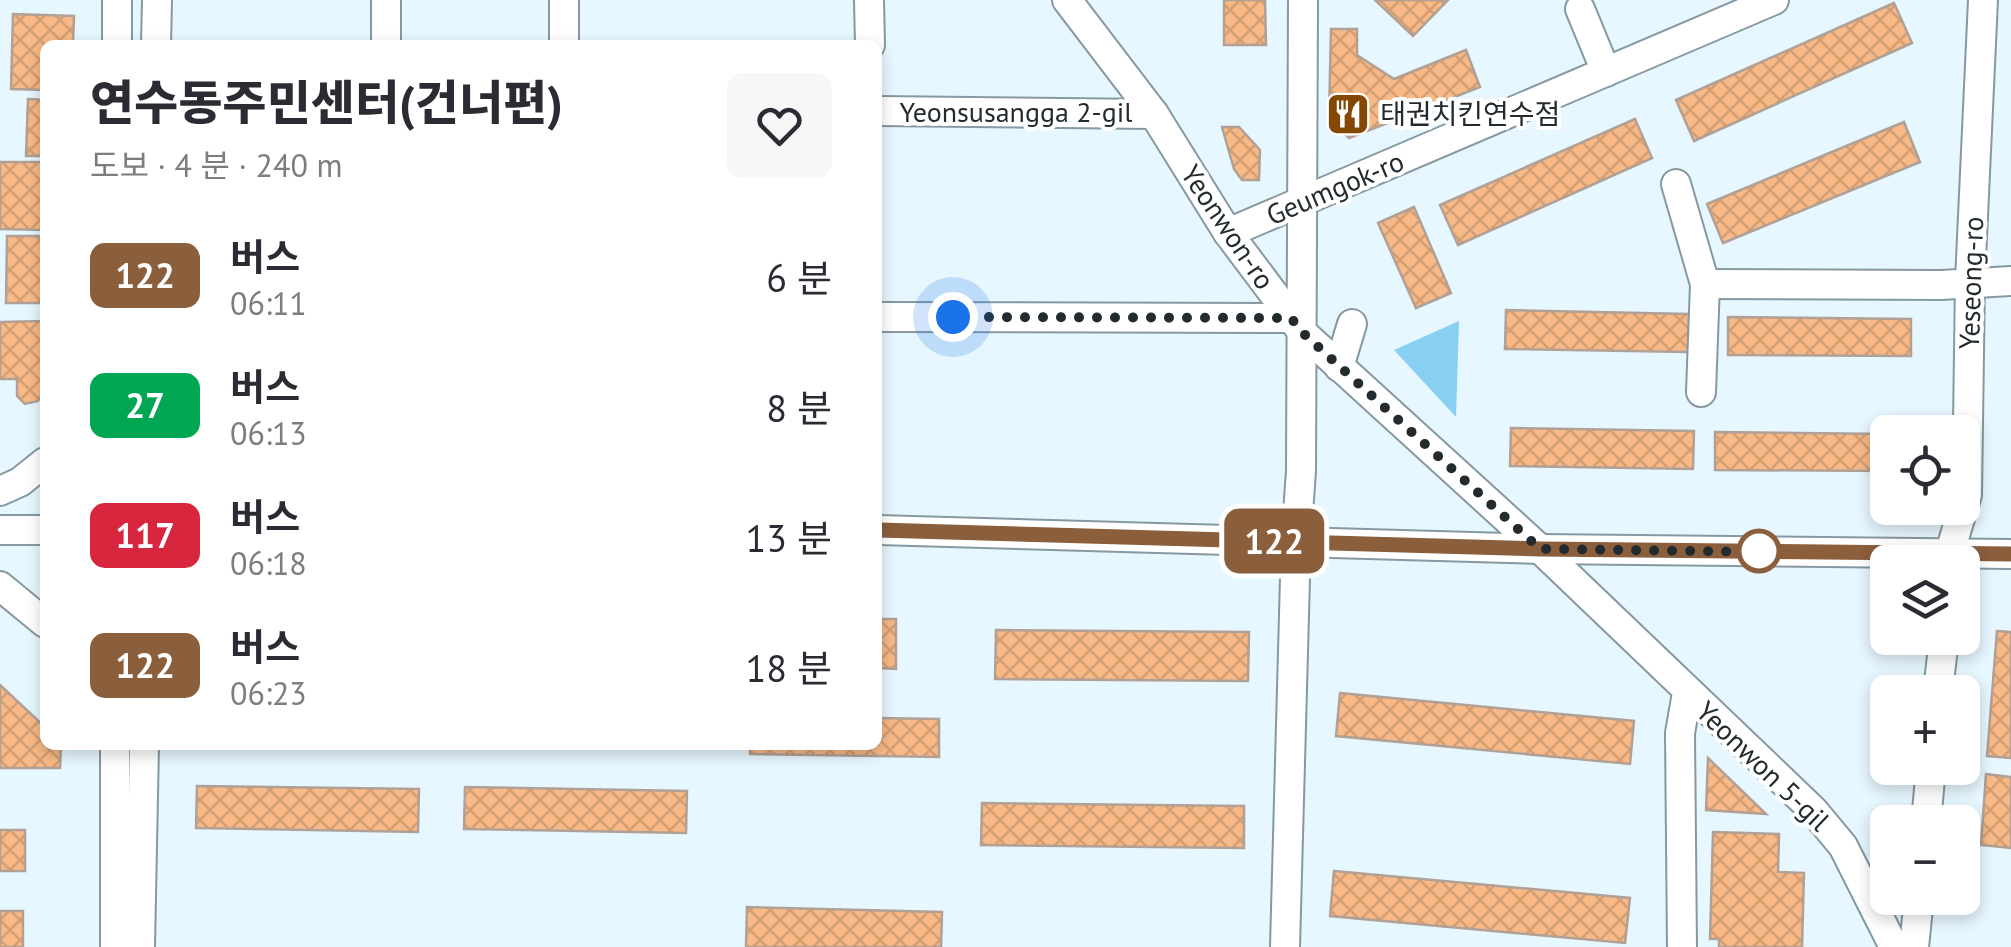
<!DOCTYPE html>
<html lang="ko">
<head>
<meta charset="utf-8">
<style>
	body { margin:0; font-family:"PT Sans","Noto Sans KR",sans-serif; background:#f7f7f7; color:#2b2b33; height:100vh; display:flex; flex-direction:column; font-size:38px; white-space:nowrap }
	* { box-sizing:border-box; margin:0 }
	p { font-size:32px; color:#7c7c81 }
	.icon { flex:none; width:55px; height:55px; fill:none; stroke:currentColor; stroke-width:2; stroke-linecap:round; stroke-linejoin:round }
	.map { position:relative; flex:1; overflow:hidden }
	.details { position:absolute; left:40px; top:40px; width:842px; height:710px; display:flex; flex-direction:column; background:#fff; border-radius:15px; box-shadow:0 5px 15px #0003 }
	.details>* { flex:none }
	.badge { padding:0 20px; border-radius:15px; font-size:35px; line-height:65px }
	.controls { position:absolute; left:1870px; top:415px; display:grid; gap:20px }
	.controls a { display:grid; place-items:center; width:110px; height:110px; border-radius:15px; background:#fff; box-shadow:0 5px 15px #0003; font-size:50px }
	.you { position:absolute; width:50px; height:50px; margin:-25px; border:8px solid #fff; border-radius:50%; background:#1a73e8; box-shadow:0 0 0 15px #1a73e833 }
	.map>.badge { position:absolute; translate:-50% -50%; box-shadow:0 0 0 5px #fff }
	.round { display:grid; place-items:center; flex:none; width:105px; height:105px; border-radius:15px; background:#f7f7f7 }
	.headline { display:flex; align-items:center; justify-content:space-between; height:170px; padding:0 50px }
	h1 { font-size:48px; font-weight:800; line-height:75px }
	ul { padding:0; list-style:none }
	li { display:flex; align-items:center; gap:30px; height:130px; padding:0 50px }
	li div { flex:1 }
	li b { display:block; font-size:38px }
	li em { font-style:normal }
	li .badge { min-width:110px; font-weight:700; text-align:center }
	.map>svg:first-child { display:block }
	.green { fill:#87d0f2 }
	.building { fill:url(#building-cross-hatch); stroke:#b0a095; stroke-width:2.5 }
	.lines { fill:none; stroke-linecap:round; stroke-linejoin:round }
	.minor-casing { stroke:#8698a1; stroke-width:32 }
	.minor { stroke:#fff; stroke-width:28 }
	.line-casing { stroke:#fff; stroke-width:22 }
	.line { stroke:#8b5e3c; stroke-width:15 }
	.walk { stroke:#242b2f; stroke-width:10; stroke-dasharray:0 18 }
	.stop-dot { fill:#fff; stroke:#8b5e3c; stroke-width:5 }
	.labels { text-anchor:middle; stroke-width:8; stroke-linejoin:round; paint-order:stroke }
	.street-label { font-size:28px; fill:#242b2f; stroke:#fff }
	.poi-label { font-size:28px; fill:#242b2f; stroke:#fff; text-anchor:start }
</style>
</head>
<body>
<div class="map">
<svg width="2011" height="947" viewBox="0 0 2011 947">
	<defs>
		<pattern id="building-cross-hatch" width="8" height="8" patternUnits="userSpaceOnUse" patternTransform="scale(2.5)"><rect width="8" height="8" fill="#f8b986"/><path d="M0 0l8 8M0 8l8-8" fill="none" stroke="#d49f74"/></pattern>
	</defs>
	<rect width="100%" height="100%" fill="#e7f7ff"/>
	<polygon class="green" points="1459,321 1456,417 1394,350"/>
	<g class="building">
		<polygon points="1224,0 1265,0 1266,45 1224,45"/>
		<polygon points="1375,0 1448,0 1413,36"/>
		<polygon points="1894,3 1912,43 1694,141 1676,100"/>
		<polygon points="13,14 74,16 73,45 45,45 45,90 11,89"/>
		<polygon points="1331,29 1357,29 1357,55 1394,79 1466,50 1480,87 1349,138 1329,118"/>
		<polygon points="28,99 45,100 45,156 26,156"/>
		<polygon points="1635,119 1652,158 1458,245 1440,205"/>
		<polygon points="1904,122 1920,162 1723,243 1707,204"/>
		<polygon points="1222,127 1239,127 1260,150 1259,180 1242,180 1234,169"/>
		<polygon points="0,162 45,162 45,230 0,229"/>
		<polygon points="1414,207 1451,293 1416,308 1378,223"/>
		<polygon points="7,236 45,236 45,303 6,303"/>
		<polygon points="1506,310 1689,314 1688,352 1505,349"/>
		<polygon points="1728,317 1911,319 1911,356 1728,355"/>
		<polygon points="45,321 43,392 38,401 25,404 17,396 17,379 0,379 0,322"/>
		<polygon points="1511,428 1694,431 1693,469 1510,466"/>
		<polygon points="1715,432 1888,434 1888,471 1715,470"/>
		<polygon points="878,619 896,619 896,669 878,668"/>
		<polygon points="996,630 1249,632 1248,681 995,679"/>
		<polygon points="1997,631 2011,632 2011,758 1987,756"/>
		<polygon points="0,685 45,727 45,745 61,745 60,768 0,768"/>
		<polygon points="1340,693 1634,721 1630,764 1336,736"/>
		<polygon points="878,718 939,719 939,757 750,754 750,745 878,745"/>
		<polygon points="1708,758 1766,814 1706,810"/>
		<polygon points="1986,774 2011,777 2011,848 1981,845"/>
		<polygon points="197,786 419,789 418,832 196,828"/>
		<polygon points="465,787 687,791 686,833 464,829"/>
		<polygon points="982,803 1244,806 1244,848 981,845"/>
		<rect x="0" y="830" width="25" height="41"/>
		<polygon points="1713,832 1779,834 1778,872 1804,873 1802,947 1719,947 1719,939 1710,939"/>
		<polygon points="1334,871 1630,898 1625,943 1330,916"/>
		<polygon points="747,907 942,912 941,947 746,947"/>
		<rect x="0" y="911" width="23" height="36"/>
	</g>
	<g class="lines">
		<g class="minor-casing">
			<g id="minor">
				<polyline points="564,0 564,45"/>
				<polyline points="869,0 870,45"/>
				<polyline points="1067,0 1154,114 1228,233 1303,333 1540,549 1813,810 1843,846 1894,947"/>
				<polyline points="1580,9 1606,72"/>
				<polyline points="117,45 117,0"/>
				<polyline points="156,45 157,0"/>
				<polyline points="386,45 386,0"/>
				<polyline points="878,111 1154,114"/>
				<polyline points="1676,184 1705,284 1701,392"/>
				<polyline points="1228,233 1774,0"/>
				<polyline points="1705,284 1941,285 2011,281"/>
				<polyline points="878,317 1291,318"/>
				<polyline points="1339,367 1352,324"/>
				<polyline points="0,491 20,482 45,462"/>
				<polyline points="0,530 45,530"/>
				<polyline points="878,530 1540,549 2011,554"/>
				<polyline points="1947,562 1967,495 1970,281 1983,0"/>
				<polyline points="0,586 45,623"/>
				<polyline points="1938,692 1944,638"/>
				<polyline points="1926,822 1931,768"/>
				<polyline points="115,947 115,745"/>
				<polyline points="140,947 144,745"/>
				<polyline points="1285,947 1296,541 1301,471 1303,0"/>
				<polyline points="1682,947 1680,733 1687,693"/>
				<polyline points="1914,947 1919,898"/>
			</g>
		</g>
		<use href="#minor" class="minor"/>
	</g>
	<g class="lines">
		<g class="line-casing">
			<polyline id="line" points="878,530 1540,549 2011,554"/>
		</g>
		<use href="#line" class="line"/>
		<polyline class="walk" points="953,317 1291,318 1303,333 1540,549 1763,552 1759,551"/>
	</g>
	<defs>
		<g id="restaurant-square" transform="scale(2.25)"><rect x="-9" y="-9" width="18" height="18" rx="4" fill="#854804" stroke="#fff"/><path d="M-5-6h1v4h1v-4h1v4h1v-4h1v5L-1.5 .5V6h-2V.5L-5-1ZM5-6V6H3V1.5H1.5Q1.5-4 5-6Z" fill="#fff"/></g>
	</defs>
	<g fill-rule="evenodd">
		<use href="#restaurant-square" x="1348" y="114"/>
	</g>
	<circle class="stop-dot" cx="1759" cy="551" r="20"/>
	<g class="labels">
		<g class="street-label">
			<text x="1016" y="122">Yeonsusangga 2-gil</text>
			<text transform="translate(1335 188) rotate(-23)" y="10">Geumgok-ro</text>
			<text transform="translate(1228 227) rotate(56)" y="10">Yeonwon-ro</text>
			<text transform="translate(1971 283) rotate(-88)" y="10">Yeseong-ro</text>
			<text transform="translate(1763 766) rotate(44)" y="10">Yeonwon 5-gil</text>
		</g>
		<g class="poi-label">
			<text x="1380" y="124">태권치킨연수점</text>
		</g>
	</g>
</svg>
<div class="controls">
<a><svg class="icon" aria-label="locate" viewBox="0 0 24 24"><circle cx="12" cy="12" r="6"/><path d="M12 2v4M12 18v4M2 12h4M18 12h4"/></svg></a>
<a><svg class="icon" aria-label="layers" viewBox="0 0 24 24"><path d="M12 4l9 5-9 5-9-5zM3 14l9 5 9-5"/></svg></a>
<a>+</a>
<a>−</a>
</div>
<div class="you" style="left:953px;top:317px"></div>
<b class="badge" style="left:1274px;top:541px;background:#8b5e3c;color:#fff">122</b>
<section class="details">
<div class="headline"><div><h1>연수동주민센터(건너편)</h1><p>도보 · 4 분 · 240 m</p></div><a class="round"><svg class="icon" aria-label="heart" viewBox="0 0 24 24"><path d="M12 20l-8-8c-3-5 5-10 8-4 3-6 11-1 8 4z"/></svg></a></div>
<ul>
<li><span class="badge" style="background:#8b5e3c;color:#fff">122</span><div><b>버스</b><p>06:11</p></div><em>6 분</em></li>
<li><span class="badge" style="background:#00a651;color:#fff">27</span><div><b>버스</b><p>06:13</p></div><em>8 분</em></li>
<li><span class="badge" style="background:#d7263d;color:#fff">117</span><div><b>버스</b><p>06:18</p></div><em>13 분</em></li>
<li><span class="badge" style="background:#8b5e3c;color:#fff">122</span><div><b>버스</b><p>06:23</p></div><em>18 분</em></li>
</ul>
</section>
</div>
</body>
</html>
